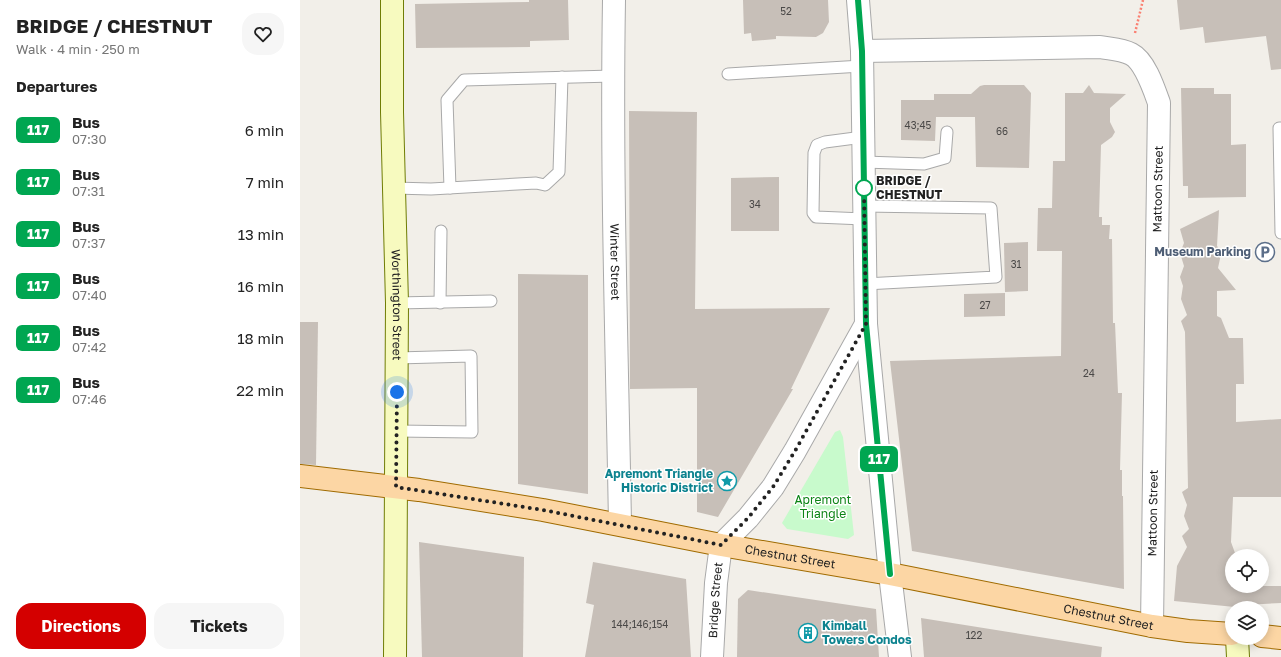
<!DOCTYPE html>
<html lang="en">
<head>
<meta charset="utf-8">
<style>
	body { margin:0; font-family:"Golos Text",sans-serif; background:#f6f6f6; color:#222; height:100vh; display:flex; flex-direction:column; font-size:15px; white-space:nowrap }
	* { box-sizing:border-box; margin:0 }
	p { font-size:13px; color:#767676 }
	.icon { flex:none; width:22px; height:22px; fill:none; stroke:currentColor; stroke-width:2; stroke-linecap:round; stroke-linejoin:round }
	.map { position:relative; flex:1; overflow:hidden }
	.drawer { display:flex; flex-direction:column; background:#fff; width:300px }
	.drawer>* { flex:none }
	.badge { padding:0 8px; border-radius:6px; font-size:14px; line-height:26px }
	.controls { position:absolute; left:925px; top:549px; display:grid; gap:8px }
	.controls a { display:grid; place-items:center; width:44px; height:44px; border-radius:50%; background:#fff; box-shadow:0 2px 10px #0003; font-size:20px }
	.you { position:absolute; width:20px; height:20px; margin:-10px; border:3px solid #fff; border-radius:50%; background:#1a73e8; box-shadow:0 0 0 6px #1a73e833 }
	.map>.badge { position:absolute; translate:-50% -50%; box-shadow:0 0 0 2px #fff }
	h2 { padding:0 16px; font-size:15px; line-height:36px }
	.round { display:grid; place-items:center; flex:none; width:42px; height:42px; border-radius:16px; background:#f6f6f6 }
	.overview { display:flex; align-items:center; justify-content:space-between; height:68px; padding:0 16px }
	h1 { font-size:19px; font-weight:700; line-height:30px }
	.button { display:flex; gap:8px; margin-top:auto; padding:8px 16px }
	.button a { flex:1; height:46px; border-radius:16px; background:#d40000; color:#fff; font-size:16px; font-weight:700; line-height:46px; text-align:center }
	.button a+a { background:#f6f6f6; color:#222 }
	ul { padding:0; list-style:none }
	li { display:flex; align-items:center; gap:12px; height:52px; padding:0 16px }
	li div { flex:1 }
	li b { display:block; font-size:15px }
	li em { font-style:normal }
	li .badge { min-width:44px; font-weight:700; text-align:center }
	main { display:flex; flex:1; min-height:0 }
	.map>svg:first-child { display:block }
	.park { fill:#c8facc }
	.building { fill:#c7bfb8 }
	.lines { fill:none; stroke-linecap:round; stroke-linejoin:round }
	.service-casing { stroke:#a9a9a9; stroke-width:13 }
	.minor-casing { stroke:#a9a9a9; stroke-width:24 }
	.tertiary-casing { stroke:#a9a9a9; stroke-width:24 }
	.secondary-casing { stroke:#707d05; stroke-width:24 }
	.primary-casing { stroke:#a06b00; stroke-width:24 }
	.path { stroke:#fa8072; stroke-width:2.5; stroke-dasharray:2 2; stroke-linecap:butt }
	.service { stroke:#fff; stroke-width:11 }
	.minor { stroke:#fff; stroke-width:22 }
	.tertiary { stroke:#fff; stroke-width:22 }
	.secondary { stroke:#f7fabf; stroke-width:22 }
	.primary { stroke:#fcd6a4; stroke-width:22 }
	.line-casing { stroke:#fff; stroke-width:9 }
	.line { stroke:#00a651; stroke-width:6 }
	.walk { stroke:#222; stroke-width:4; stroke-dasharray:0 7.2 }
	.stop-dot { fill:#fff; stroke:#00a651; stroke-width:2 }
	.labels { text-anchor:middle; stroke-width:3; stroke-linejoin:round; paint-order:stroke }
	.number-label { font-size:10px; fill:#4b4948 }
	.stop-label { font-size:12px; font-weight:bold; fill:#222; stroke:#fff; text-anchor:start }
	.street-label { font-size:12px; fill:#222; stroke:#fff }
	.service-label { font-size:12px; font-weight:bold; fill:#4e5e75; stroke:#fff; text-anchor:end }
	.culture-label { font-size:12px; font-weight:bold; fill:#0d838f; stroke:#fff; text-anchor:end }
	.park-label { font-size:12px; fill:#0c8416; stroke:#fff }
</style>
</head>
<body>
<main>
<section class="drawer">
<div class="overview"><div><h1>BRIDGE / CHESTNUT</h1><p>Walk · 4 min · 250 m</p></div><a class="round"><svg class="icon" aria-label="heart" viewBox="0 0 24 24"><path d="M12 20l-8-8c-3-5 5-10 8-4 3-6 11-1 8 4z"/></svg></a></div>
<h2>Departures</h2>
<ul>
<li><span class="badge" style="background:#00a651;color:#fff">117</span><div><b>Bus</b><p>07:30</p></div><em>6 min</em></li>
<li><span class="badge" style="background:#00a651;color:#fff">117</span><div><b>Bus</b><p>07:31</p></div><em>7 min</em></li>
<li><span class="badge" style="background:#00a651;color:#fff">117</span><div><b>Bus</b><p>07:37</p></div><em>13 min</em></li>
<li><span class="badge" style="background:#00a651;color:#fff">117</span><div><b>Bus</b><p>07:40</p></div><em>16 min</em></li>
<li><span class="badge" style="background:#00a651;color:#fff">117</span><div><b>Bus</b><p>07:42</p></div><em>18 min</em></li>
<li><span class="badge" style="background:#00a651;color:#fff">117</span><div><b>Bus</b><p>07:46</p></div><em>22 min</em></li>
</ul>
<div class="button"><a>Directions</a><a>Tickets</a></div>
</section>
<div class="map">
<svg width="981" height="657" viewBox="0 0 981 657">
	<rect width="100%" height="100%" fill="#f2efe9"/>
	<polygon class="park" points="540,430 543,437 554,535 548,539 487,529 482,523 535,432"/>
	<g class="building">
		<polygon points="229,0 268,0 269,40 230,41 230,47 116,48 115,4 229,2"/>
		<polygon points="443,0 528,0 529,22 523,33 516,37 476,36 476,39 452,41 451,33 444,34"/>
		<polygon points="877,0 981,0 981,69 971,70 966,36 905,43 903,27 880,30"/>
		<polygon points="684,85 724,85 731,93 729,168 676,167 675,117 636,117 635,141 601,140 601,100 634,100 634,94 671,94 680,86"/>
		<polygon points="789,85 794,93 826,94 810,108 810,122 815,132 812,137 801,145 799,217 802,217 802,225 810,225 809,239 812,239 813,323 815,323 818,393 822,393 820,470 822,470 822,496 823,496 824,589 612,551 590,361 761,356 762,251 737,251 738,208 752,208 753,161 765,161 765,93 783,93"/>
		<polygon points="881,88 914,88 914,94 931,94 931,145 946,144 946,197 888,198 888,186 883,186"/>
		<polygon points="329,111 397,112 395,309 530,308 491,389 493,389 418,517 397,512 397,388 330,389"/>
		<polygon points="479,177 479,231 431,231 431,178"/>
		<polygon points="919,210 917,246 920,250 921,254 918,268 936,290 917,291 917,316 921,318 929,338 943,338 944,384 936,384 936,422 981,419 981,497 933,497 931,542 935,553 932,556 932,586 981,586 981,603 945,605 945,608 874,601 877,566 887,547 882,536 889,529 884,516 887,505 882,492 888,488 885,332 881,321 887,315 881,299 883,286 880,277 884,266 880,253 884,243 880,229"/>
		<polygon points="728,242 728,291 705,292 704,243"/>
		<polygon points="218,274 288,275 288,494 218,484"/>
		<polygon points="705,293 705,316 664,317 664,294"/>
		<polygon points="0,322 18,322 16,465 0,464"/>
		<polygon points="119,542 224,557 223,657 122,657"/>
		<polygon points="293,562 386,579 391,657 285,657 294,605 286,603"/>
		<polygon points="448,590 576,609 579,657 437,657 438,599"/>
		<polygon points="621,618 802,647 801,657 624,657"/>
	</g>
	<g class="lines">
		<g class="service-casing">
			<g id="service">
				<polyline points="428,74 562,66"/>
				<polyline points="981,128 979,128 981,233"/>
				<polyline points="563,137 525,142 517,145 514,153 513,213 516,217 564,219"/>
				<polyline points="564,162 624,164 645,158 647,132"/>
				<polyline points="94,188 131,189 236,183 245,185 259,172 262,77"/>
				<polyline points="150,188 147,100 164,80 313,76"/>
				<polyline points="564,206 691,208 696,277 565,284"/>
				<polyline points="97,303 191,301"/>
				<polyline points="140,303 141,231"/>
				<polyline points="97,431 172,432 171,356 97,358"/>
			</g>
		</g>
		<g class="minor-casing">
			<g id="minor">
				<path id="s1" d="M 314,0 C 311,175 317,349 320,524"/>
				<path d="M 562,51 L 800,47 C 810,49 821,49 831,54 C 845,61 854,89 859,103 L 852,626"/>
				<polyline points="590,574 600,657"/>
			</g>
		</g>
		<g class="tertiary-casing">
			<g id="tertiary">
				<polyline points="558,0 562,51 566,324 590,574"/>
				<path id="s2" d="M 412,657 L 416,583 L 421,545 L 448,518 L 473,487 L 495,451 L 566,324"/>
			</g>
		</g>
		<g class="secondary-casing">
			<g id="secondary">
				<path id="s3" d="M 92,0 L 92,112 L 97,303 L 95,657"/>
				<polyline points="937,638 938,657"/>
			</g>
		</g>
		<g class="primary-casing">
			<g id="primary">
				<path id="s4" d="M 0,476 L 119,490 L 243,510 L 421,545 L 590,574 L 852,626 L 888,631 L 932,634"/>
				<polyline points="962,636 981,638"/>
			</g>
		</g>
		<polyline class="path" points="835,33 843,0"/>
		<use href="#service" class="service"/>
		<use href="#minor" class="minor"/>
		<use href="#tertiary" class="tertiary"/>
		<use href="#secondary" class="secondary"/>
		<use href="#primary" class="primary"/>
	</g>
	<g class="lines">
		<g class="line-casing">
			<polyline id="line" points="558,0 562,51 566,324 590,574"/>
		</g>
		<use href="#line" class="line"/>
		<polyline class="walk" points="97,392 96,487 243,510 421,545 448,518 473,487 495,451 566,324 564,188"/>
	</g>
	<defs>
		<g id="parking-ring" transform="scale(1)"><circle r="9.5" fill="#fff" stroke="#5c6f8a" stroke-width="1.5"/><path d="M-3.5-5.5H1a3.5 3.5 0 0 1 0 7H-1V5.5H-3.5ZM-1-3.4V-.6H.8a1.4 1.4 0 0 0 0-2.8Z" fill="#5c6f8a"/></g>
		<g id="sight-ring" transform="scale(1)"><circle r="9.5" fill="#fff" stroke="#0f9aa8" stroke-width="1.5"/><path d="M0-6L1.8-2.2L6-1.7L2.9 1.2L3.7 5.4L0 3.3L-3.7 5.4L-2.9 1.2L-6-1.7L-1.8-2.2Z" fill="#0f9aa8"/></g>
		<g id="building-ring" transform="scale(1)"><circle r="9.5" fill="#fff" stroke="#0f9aa8" stroke-width="1.5"/><path d="M-4-6H4V6H1V3H-1V6H-4ZM-2.5-4.3h1.7v1.8h-1.7ZM.8-4.3h1.7v1.8H.8ZM-2.5-1h1.7V.8h-1.7ZM.8-1h1.7V.8H.8Z" fill="#0f9aa8"/></g>
	</defs>
	<g fill-rule="evenodd">
		<use href="#parking-ring" x="965" y="252"/>
		<use href="#sight-ring" x="427" y="481"/>
		<use href="#building-ring" x="508" y="633"/>
	</g>
	<circle class="stop-dot" cx="564" cy="188" r="8"/>
	<g class="labels">
		<g class="number-label">
			<text x="486" y="15">52</text>
			<text x="618" y="129">43;45</text>
			<text x="702" y="135">66</text>
			<text x="455" y="208">34</text>
			<text x="716" y="268">31</text>
			<text x="685" y="309">27</text>
			<text x="789" y="377">24</text>
			<text x="340" y="628">144;146;154</text>
			<text x="674" y="639">122</text>
		</g>
		<g class="stop-label">
			<text x="576" y="185">BRIDGE /<tspan x="576" dy="14">CHESTNUT</tspan></text>
		</g>
		<g class="street-label">
			<text transform="translate(858 189) rotate(-89)" y="4">Mattoon Street</text>
			<text dy="4" stroke="none"><textPath href="#s1" startOffset="262">Winter Street</textPath></text>
			<text dy="4" stroke="none"><textPath href="#s3" startOffset="305">Worthington Street</textPath></text>
			<text transform="translate(853 513) rotate(-89)" y="4">Mattoon Street</text>
			<text dy="4" stroke="none"><textPath href="#s4" startOffset="497">Chestnut Street</textPath></text>
			<text dy="4" stroke="none"><textPath href="#s2" startOffset="57">Bridge Street</textPath></text>
			<text dy="4" stroke="none"><textPath href="#s4" startOffset="821">Chestnut Street</textPath></text>
		</g>
		<g class="service-label">
			<text x="951" y="256">Museum Parking</text>
		</g>
		<g class="culture-label">
			<text x="413" y="478">Apremont Triangle<tspan x="413" dy="14">Historic District</tspan></text>
			<text x="522" y="630" text-anchor="start">Kimball<tspan x="522" dy="14">Towers Condos</tspan></text>
		</g>
		<g class="park-label">
			<text x="523" y="504">Apremont<tspan x="523" dy="14">Triangle</tspan></text>
		</g>
	</g>
</svg>
<div class="controls">
<a><svg class="icon" aria-label="locate" viewBox="0 0 24 24"><circle cx="12" cy="12" r="6"/><path d="M12 2v4M12 18v4M2 12h4M18 12h4"/></svg></a>
<a><svg class="icon" aria-label="layers" viewBox="0 0 24 24"><path d="M12 4l9 5-9 5-9-5zM3 14l9 5 9-5"/></svg></a>
</div>
<div class="you" style="left:97px;top:392px"></div>
<b class="badge" style="left:579px;top:459px;background:#00a651;color:#fff">117</b>
</div>
</main>
</body>
</html>
